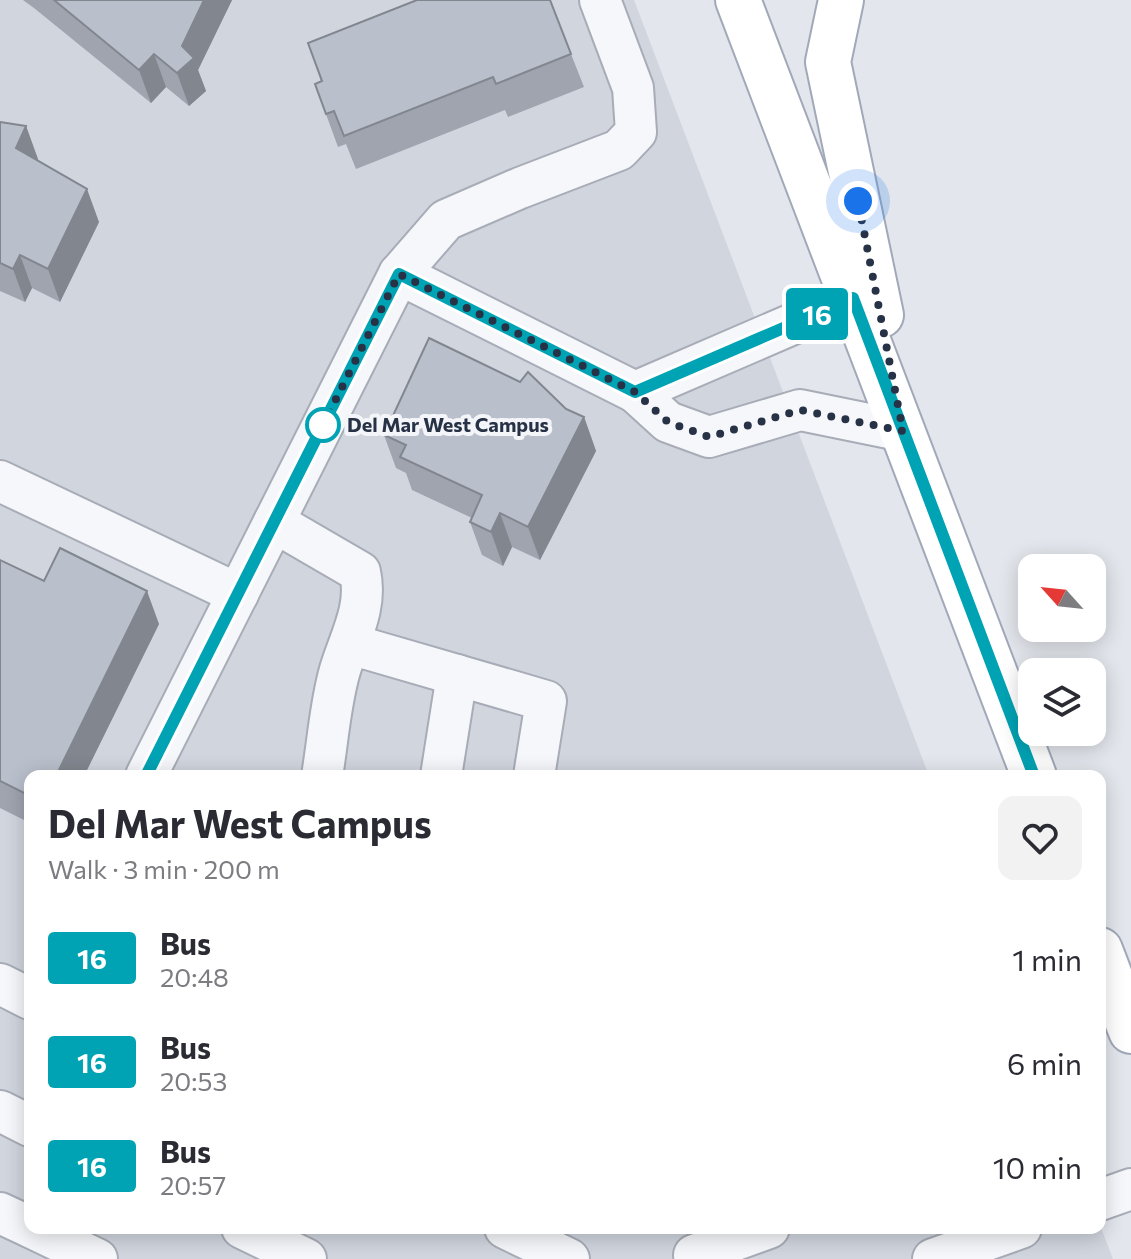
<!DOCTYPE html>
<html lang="en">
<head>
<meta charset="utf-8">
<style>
	body { margin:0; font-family:Commissioner,sans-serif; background:#f2f2f3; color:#2b2b33; height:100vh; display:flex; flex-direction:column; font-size:30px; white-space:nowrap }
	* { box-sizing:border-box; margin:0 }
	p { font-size:26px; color:#7c7c81 }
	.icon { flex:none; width:44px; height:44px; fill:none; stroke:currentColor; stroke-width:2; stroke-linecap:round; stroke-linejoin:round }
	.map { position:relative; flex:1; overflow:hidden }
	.sheet { position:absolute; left:24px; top:770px; width:1082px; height:464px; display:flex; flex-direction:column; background:#fff; border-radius:16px; box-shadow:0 4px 20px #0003 }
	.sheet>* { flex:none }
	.badge { padding:0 16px; border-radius:6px; font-size:28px; line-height:52px }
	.needle { width:52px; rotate:297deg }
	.buttons { position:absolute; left:1018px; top:554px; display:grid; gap:16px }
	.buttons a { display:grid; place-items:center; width:88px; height:88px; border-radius:16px; background:#fff; box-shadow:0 4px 20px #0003; font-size:40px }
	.you { position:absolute; width:40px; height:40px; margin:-20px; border:6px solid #fff; border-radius:50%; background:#1a73e8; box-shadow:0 0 0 12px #1a73e833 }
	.map>.badge { position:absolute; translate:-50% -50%; box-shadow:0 0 0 4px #fff }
	.round { display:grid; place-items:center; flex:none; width:84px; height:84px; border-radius:16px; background:#f2f2f3 }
	.summary { display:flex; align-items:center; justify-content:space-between; height:136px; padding:0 24px }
	h1 { font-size:38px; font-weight:700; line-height:60px }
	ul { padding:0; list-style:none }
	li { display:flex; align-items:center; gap:24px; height:104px; padding:0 24px }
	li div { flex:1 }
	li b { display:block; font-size:30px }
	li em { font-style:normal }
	li .badge { min-width:88px; font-weight:700; text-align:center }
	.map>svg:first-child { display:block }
	.built { fill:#d0d5de }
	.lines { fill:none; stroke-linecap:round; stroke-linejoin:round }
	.minor-casing { stroke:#a7acb7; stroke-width:44 }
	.major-casing { stroke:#a1a9b9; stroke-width:48 }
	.minor { stroke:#f6f7fa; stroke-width:40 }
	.major { stroke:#fff; stroke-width:44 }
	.wall { fill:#9fa4af }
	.shaded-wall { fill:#82868e }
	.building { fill:#b9bfcb; stroke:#82868e; stroke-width:2 }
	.line-casing { stroke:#fff; stroke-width:18 }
	.line { stroke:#00a3b4; stroke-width:12 }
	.walk { stroke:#283246; stroke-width:8; stroke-dasharray:0 14.4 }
	.stop-dot { fill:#fff; stroke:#00a3b4; stroke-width:4 }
	.labels { text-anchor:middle; stroke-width:8; stroke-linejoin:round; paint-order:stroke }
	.stop-label { font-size:20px; font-weight:bold; fill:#283246; stroke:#f3f5f9; text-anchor:start }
</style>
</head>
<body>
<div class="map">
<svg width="1131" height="1259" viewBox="0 0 1131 1259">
	<rect width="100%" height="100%" fill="#e3e6ec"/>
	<polygon class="built" points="0,0 634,0 929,776 30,776 30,1228 1100,1228 1100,1225 1113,1259 0,1259"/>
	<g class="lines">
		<g class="minor-casing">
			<g id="minor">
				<polyline points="399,274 446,220 520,188 619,150 636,132 633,88 600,0"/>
				<polyline points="635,392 668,422 709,437 800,410 903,431"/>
				<polyline points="0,481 238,594"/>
				<path d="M 274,522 L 360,572 C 368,607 350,637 340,670 C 330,704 328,741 322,776"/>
				<polyline points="350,644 546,701 534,776"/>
				<polyline points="146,776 399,274 635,392 853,298"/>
				<polyline points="441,776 457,675"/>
				<polyline points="0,984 30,999"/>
				<polyline points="0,1111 30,1126"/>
				<polyline points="1100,1200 1131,1189"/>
				<polyline points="0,1213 30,1227"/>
				<polyline points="32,1228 97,1259"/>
				<polyline points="242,1228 306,1259"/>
				<polyline points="505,1228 569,1259"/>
				<polyline points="694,1255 769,1228"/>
				<polyline points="933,1259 1021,1228"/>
			</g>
		</g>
		<g class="major-casing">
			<g id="major">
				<polyline points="738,0 1034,776"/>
				<polyline points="841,0 828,62 881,315"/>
				<polyline points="1100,950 1131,1031"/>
			</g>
		</g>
		<use href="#minor" class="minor"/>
		<use href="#major" class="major"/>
	</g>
	<g class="wall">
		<polygon points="23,0 232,0 198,70 206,91 189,106 166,87 151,103 34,8"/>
		<polygon points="308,43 571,54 584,87 508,117 505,110 356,169 346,144 338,147 315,84 321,81"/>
		<polygon points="0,122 26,126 38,160 99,222 60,302 32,288 25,302 0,291"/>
		<polygon points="566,409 584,417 596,451 540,560 512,547 503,566 482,555 470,522 472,518 412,490 406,473 396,468 384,435"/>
		<polygon points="0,560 44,581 159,624 84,776 30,776 30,823 0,808"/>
	</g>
	<g class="shaded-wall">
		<polygon points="204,0 232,0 198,70 206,91 189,106 177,73 182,46"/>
		<polygon points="154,54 166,87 151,103 139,70"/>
		<polygon points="26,126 38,159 28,181 16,148"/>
		<polygon points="87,189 99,222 60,302 48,269"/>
		<polygon points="20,255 32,288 25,302 13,269"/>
		<polygon points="584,417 596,451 540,560 528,527"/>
		<polygon points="500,513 512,547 503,566 491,532"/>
		<polygon points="147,591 159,624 84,776 56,776"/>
	</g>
	<g class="building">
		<polygon points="54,0 204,0 182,46 194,58 177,73 154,54 139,70"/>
		<polygon points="417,0 550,0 571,54 496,84 493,77 344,136 334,111 326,114 315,84 322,81 308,43"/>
		<polygon points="0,122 26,126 16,148 87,189 48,269 20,255 13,269 0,263"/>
		<polygon points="429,338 520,382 528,372 566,409 584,417 528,527 500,513 491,532 470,522 482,495 400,457 406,445 384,435"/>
		<polygon points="60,548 147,591 56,776 30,776 30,796 0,781 0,560 44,581"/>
	</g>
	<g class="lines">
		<g class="line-casing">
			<polyline id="line" points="146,776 399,274 635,392 853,298 1034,776"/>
		</g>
		<use href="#line" class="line"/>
		<polyline class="walk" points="323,425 399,274 635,392 668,422 709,437 800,410 903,431 858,201"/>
	</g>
	<circle class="stop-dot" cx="323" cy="425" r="16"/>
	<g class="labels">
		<g class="stop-label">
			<text x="347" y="432">Del Mar West Campus</text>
		</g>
	</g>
</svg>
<div class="buttons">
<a><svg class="needle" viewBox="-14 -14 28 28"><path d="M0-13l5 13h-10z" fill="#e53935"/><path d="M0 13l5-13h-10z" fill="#7c7c81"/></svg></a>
<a><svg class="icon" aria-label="layers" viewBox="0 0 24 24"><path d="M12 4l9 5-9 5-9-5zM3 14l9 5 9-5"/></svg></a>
</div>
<div class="you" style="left:858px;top:201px"></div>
<b class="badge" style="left:817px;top:314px;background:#00a3b4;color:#fff">16</b>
<section class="sheet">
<div class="summary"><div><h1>Del Mar West Campus</h1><p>Walk · 3 min · 200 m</p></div><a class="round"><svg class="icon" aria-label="heart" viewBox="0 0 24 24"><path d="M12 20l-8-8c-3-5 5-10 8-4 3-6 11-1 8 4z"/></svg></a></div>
<ul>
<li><span class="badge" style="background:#00a3b4;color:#fff">16</span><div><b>Bus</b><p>20:48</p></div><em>1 min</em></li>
<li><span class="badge" style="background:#00a3b4;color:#fff">16</span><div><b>Bus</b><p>20:53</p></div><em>6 min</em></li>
<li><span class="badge" style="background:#00a3b4;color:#fff">16</span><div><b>Bus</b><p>20:57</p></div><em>10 min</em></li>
</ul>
</section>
</div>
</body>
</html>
